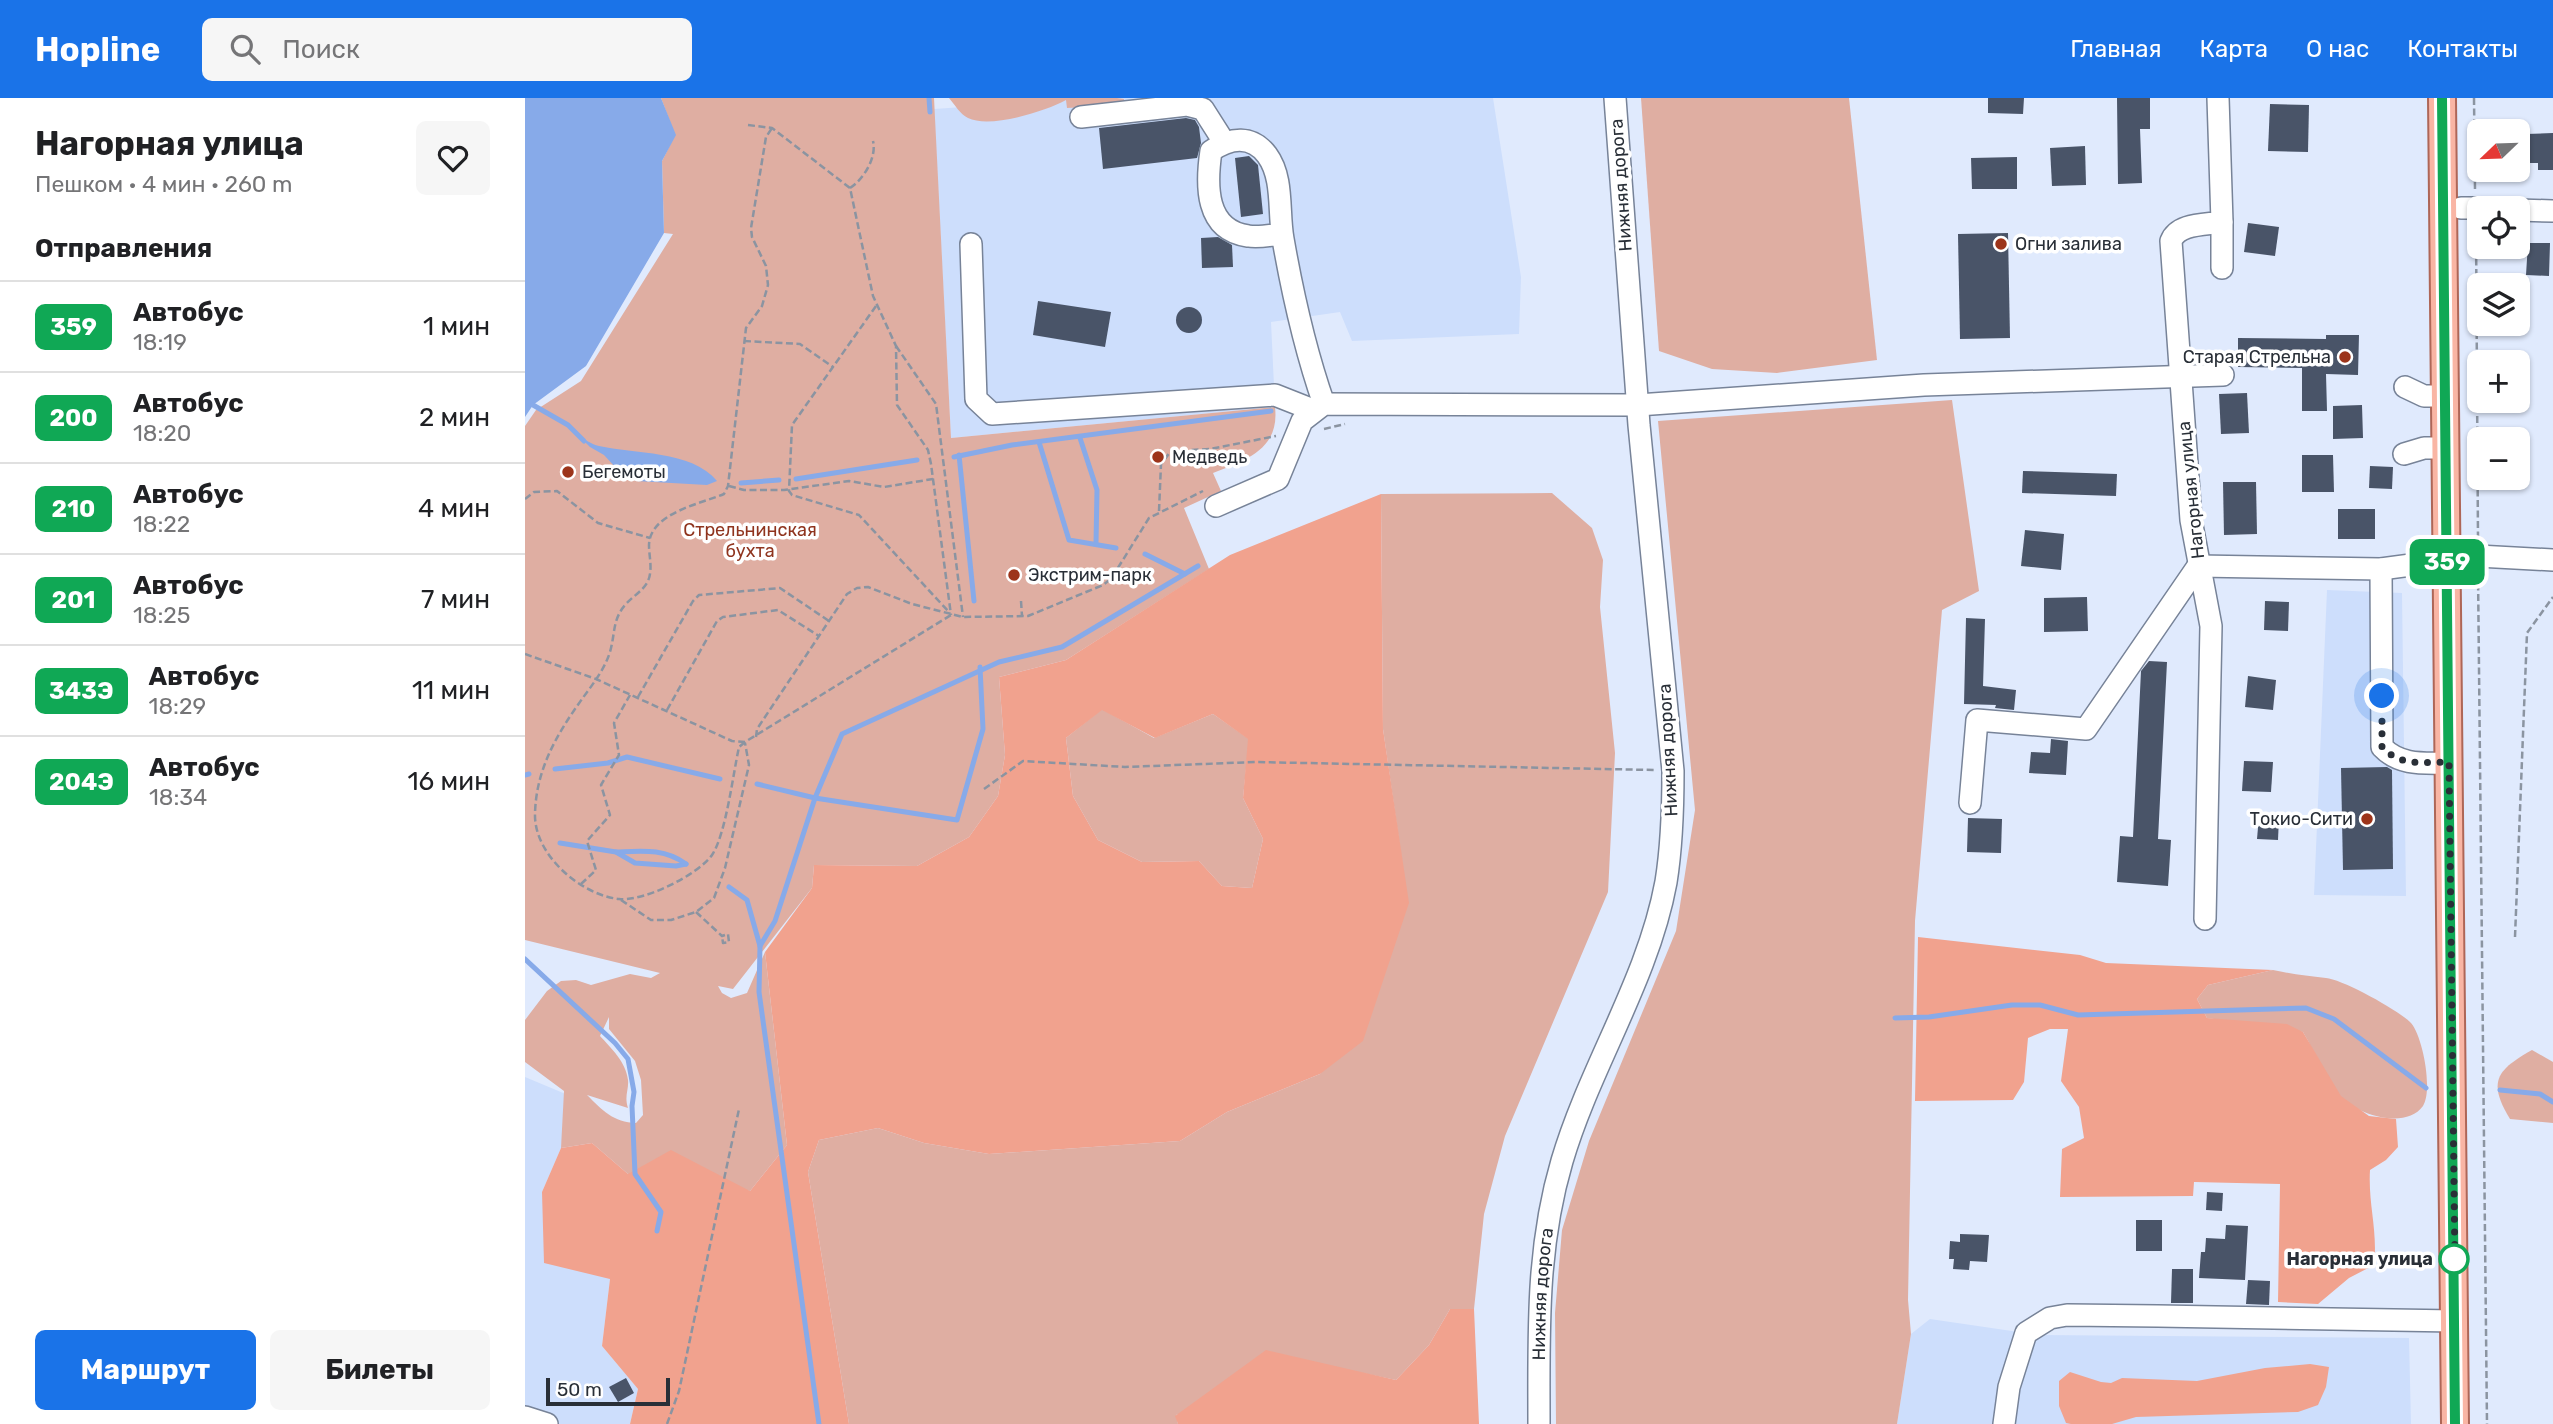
<!DOCTYPE html>
<html lang="ru">
<head>
<meta charset="utf-8">
<style>
	body { margin:0; font-family:Rubik,sans-serif; background:#f6f6f6; color:#202124; height:100vh; display:flex; flex-direction:column; font-size:26px; white-space:nowrap }
	* { box-sizing:border-box; margin:0 }
	p { font-size:23px; color:#757577 }
	.icon { flex:none; width:38px; height:38px; fill:none; stroke:currentColor; stroke-width:2; stroke-linecap:round; stroke-linejoin:round }
	.map { position:relative; flex:1; overflow:hidden }
	.drawer { display:flex; flex-direction:column; background:#fff; width:525px }
	.drawer>* { flex:none }
	.badge { padding:0 14px; border-radius:10px; font-size:24px; line-height:46px }
	.needle { width:46px; rotate:247deg }
	.controls { position:absolute; left:1942px; top:21px; display:grid; gap:14px }
	.controls a { display:grid; place-items:center; width:63px; height:63px; border-radius:10px; background:#fff; box-shadow:0 2px 5px #0004; font-size:35px }
	.scale { position:absolute; left:21px; bottom:18px; width:124px; box-sizing:border-box; padding-left:7px; border:4px solid #292f37; border-top:0; font-size:19px; line-height:24px; white-space:nowrap; color:#292f37; -webkit-text-stroke:5px #fff; paint-order:stroke }
	.you { position:absolute; width:35px; height:35px; margin:-18px; border:5px solid #fff; border-radius:50%; background:#1a73e8; box-shadow:0 0 0 10px #1a73e833 }
	.map>.badge { position:absolute; translate:-50% -50%; box-shadow:0 0 0 4px #fff }
	h2 { padding:0 35px; font-size:26px; line-height:63px }
	.round { display:grid; place-items:center; flex:none; width:74px; height:74px; border-radius:10px; background:#f6f6f6 }
	.summary { display:flex; align-items:center; justify-content:space-between; height:119px; padding:0 35px }
	h1 { font-size:33px; font-weight:700; line-height:52px }
	.cta { display:flex; gap:14px; margin-top:auto; padding:14px 35px }
	.cta a { flex:1; height:80px; border-radius:10px; background:#1a73e8; color:#fff; font-size:28px; font-weight:700; line-height:80px; text-align:center }
	.cta a+a { background:#f6f6f6; color:#202124 }
	ul { padding:0; list-style:none }
	li { display:flex; align-items:center; gap:21px; height:91px; padding:0 35px; border-top:2px solid #e0e0e0 }
	li div { flex:1 }
	li b { display:block; font-size:26px }
	li em { font-style:normal }
	li .badge { min-width:77px; font-weight:700; text-align:center }
	header { display:flex; align-items:center; gap:42px; box-sizing:border-box; height:98px; padding:0 35px; background:#1a73e8; color:#fff }
	header strong { font-size:33px }
	nav { display:flex; gap:38px; margin-inline-start:auto; font-size:24px }
	.search { width:490px; height:63px; background:#f6f6f6; display:flex; align-items:center; gap:18px; box-sizing:border-box; padding:0 24px; border-radius:10px; color:#757577; font-size:26px }
	main { display:flex; flex:1; min-height:0 }
	.map>svg:first-child { display:block }
	.built { fill:#cddefc }
	.green { fill:#dfaea2; fill-rule:evenodd }
	.forest { fill:#f1a28e; fill-rule:evenodd }
	.water { fill:#87aae9 }
	.lines { fill:none; stroke-linecap:round; stroke-linejoin:round }
	.stream { stroke:#87aae9; stroke-width:5 }
	.building { fill:#495468 }
	.minor-casing { stroke:#778398; stroke-width:24 }
	.major-casing { stroke:#ae6657; stroke-width:30 }
	.path { stroke:#8b94a1; stroke-width:2.5; stroke-dasharray:7 3.5; stroke-linecap:butt }
	.minor { stroke:#fff; stroke-width:21 }
	.major { stroke:#f9b5a4; stroke-width:26 }
	.line-casing { stroke:#fff; stroke-width:16 }
	.line { stroke:#10a855; stroke-width:10 }
	.walk { stroke:#292f37; stroke-width:7; stroke-dasharray:0 12.6 }
	.poi-dot { fill:#9c341a; stroke:#fff; stroke-width:2.5 }
	.stop-dot { fill:#fff; stroke:#10a855; stroke-width:3.5 }
	.labels { text-anchor:middle; stroke-width:7; stroke-linejoin:round; paint-order:stroke }
	.street-label { font-size:18px; fill:#292f37; stroke:#fff }
	.poi-label { font-size:18px; fill:#292f37; stroke:#fff; text-anchor:start }
	.park-label { font-size:18px; fill:#8f341e; stroke:#fff }
	.stop-label { font-size:18px; font-weight:bold; fill:#292f37; stroke:#fff; text-anchor:end }
</style>
</head>
<body>
<header>
<strong>Hopline</strong>
<div class="search"><svg class="icon" aria-label="search" viewBox="0 0 24 24"><circle cx="10" cy="10" r="6"/><path d="M15 15l6 6"/></svg>Поиск</div>
<nav><a>Главная</a><a>Карта</a><a>О нас</a><a>Контакты</a></nav>
</header>
<main>
<section class="drawer">
<div class="summary"><div><h1>Нагорная улица</h1><p>Пешком · 4 мин · 260 m</p></div><a class="round"><svg class="icon" aria-label="heart" viewBox="0 0 24 24"><path d="M12 20l-8-8c-3-5 5-10 8-4 3-6 11-1 8 4z"/></svg></a></div>
<h2>Отправления</h2>
<ul>
<li><span class="badge" style="background:#10a855;color:#fff">359</span><div><b>Автобус</b><p>18:19</p></div><em>1 мин</em></li>
<li><span class="badge" style="background:#10a855;color:#fff">200</span><div><b>Автобус</b><p>18:20</p></div><em>2 мин</em></li>
<li><span class="badge" style="background:#10a855;color:#fff">210</span><div><b>Автобус</b><p>18:22</p></div><em>4 мин</em></li>
<li><span class="badge" style="background:#10a855;color:#fff">201</span><div><b>Автобус</b><p>18:25</p></div><em>7 мин</em></li>
<li><span class="badge" style="background:#10a855;color:#fff">343Э</span><div><b>Автобус</b><p>18:29</p></div><em>11 мин</em></li>
<li><span class="badge" style="background:#10a855;color:#fff">204Э</span><div><b>Автобус</b><p>18:34</p></div><em>16 мин</em></li>
</ul>
<div class="cta"><a>Маршрут</a><a>Билеты</a></div>
</section>
<div class="map">
<svg width="2028" height="1326" viewBox="0 0 2028 1326">
	<rect width="100%" height="100%" fill="#e0eafd"/>
	<g class="built">
		<polygon points="592,0 968,0 996,179 994,236 827,243 815,214 746,224 750,309 426,340 409,11 542,2 542,10 599,2"/>
		<polygon points="1802,492 1877,495 1881,798 1789,797"/>
		<polygon points="0,979 43,997 36,1050 17,1094 85,1181 77,1248 113,1291 105,1326 0,1326"/>
		<polygon points="1405,1221 1514,1237 1884,1240 1886,1326 1372,1326 1386,1236"/>
	</g>
	<g class="green">
		<path d="M 136,0 L 409,0 L 426,340 L 750,309 C 755,352 720,362 688,375 L 696,393 L 659,410 L 684,471 L 541,562 L 474,579 L 480,657 L 473,698 L 444,739 L 392,768 L 289,767 L 287,790 L 208,891 L 193,888 L 197,895 L 206,900 L 222,895 L 240,854 L 262,1047 L 225,1093 L 103,1076 L 67,1045 L 36,1050 L 39,993 L 0,964 L 0,922 L 22,893 L 36,883 L 51,882 L 66,887 L 105,876 L 126,880 L 135,875 L 0,842 L 0,328 L 11,312 L 56,283 L 148,136 L 139,135 L 137,63 L 150,37 ZM 84,919 L 84,931 L 110,963 L 116,982 L 118,1017 L 111,1025 C 89,1025 76,1011 62,997 L 103,1010 C 99,998 104,992 103,982 C 101,964 86,950 75,938 Z"/>
		<path d="M 424,0 L 592,0 L 599,1 L 600,7 L 542,10 L 541,2 C 521,13 465,31 443,20 C 435,16 430,7 424,0 Z"/>
		<polygon points="1116,0 1324,0 1352,262 1252,275 1187,271 1134,253"/>
		<polygon points="1427,302 1454,493 1417,512 1390,823 1383,1202 1386,1236 1372,1326 1031,1326 1030,1215 1037,1132 1064,1043 1151,833 1170,712 1133,323"/>
		<polygon points="1027,395 1067,430 1078,462 1075,509 1090,655 1083,794 980,1038 959,1116 949,1211 925,1211 904,1247 871,1282 823,1272 651,1317 653,1326 324,1326 283,1074 294,1042 353,1030 399,1045 464,1056 655,1043 702,1014 795,976 883,805 858,631 856,396"/>
		<polygon points="577,611 629,640 688,616 724,641 718,700 738,741 727,790 697,788 674,763 617,764 573,742 548,698 541,640"/>
		<path d="M 1748,872 C 1767,876 1782,878 1801,880 C 1817,881 1875,913 1886,925 C 1898,939 1908,992 1898,1008 C 1881,1032 1833,1017 1816,999 C 1800,982 1790,954 1778,934 L 1682,920 L 1672,901 L 1683,887 Z"/>
		<path d="M 2007,952 L 2028,964 L 2028,1025 L 1985,1021 C 1962,983 1972,972 2007,952 Z"/>
	</g>
	<g class="forest">
		<path d="M 856,396 L 858,631 L 884,805 L 838,943 L 795,976 L 702,1014 L 655,1043 L 464,1056 L 399,1045 L 353,1030 L 294,1042 L 283,1074 L 324,1326 L 105,1326 L 113,1291 L 77,1248 L 85,1181 L 19,1165 L 17,1094 L 36,1050 L 67,1045 L 103,1076 L 146,1052 L 225,1093 L 262,1047 L 240,854 L 287,790 L 289,767 L 392,768 L 444,739 L 473,698 L 480,657 L 474,579 L 541,562 L 705,457 ZM 577,612 L 630,640 L 688,616 L 723,641 L 718,700 L 738,741 L 727,790 L 697,788 L 674,763 L 617,764 L 573,742 L 548,698 L 541,640 Z"/>
		<path d="M 1393,839 L 1555,857 L 1581,865 L 1748,872 L 1683,887 L 1672,901 L 1682,920 L 1762,926 L 1778,934 L 1816,998 L 1844,1018 L 1871,1021 L 1873,1049 L 1861,1062 L 1845,1072 C 1843,1107 1853,1132 1849,1167 L 1824,1180 L 1793,1206 L 1753,1204 L 1755,1086 L 1669,1084 L 1668,1098 L 1535,1099 L 1537,1051 L 1559,1040 L 1554,1009 L 1536,983 L 1543,931 L 1525,931 L 1503,940 L 1499,984 L 1488,1002 L 1390,1003 Z"/>
		<polygon points="925,1211 949,1211 954,1326 653,1326 650,1318 741,1252 871,1282 904,1247"/>
		<polygon points="1785,1266 1804,1269 1801,1289 1793,1307 1773,1314 1611,1319 1587,1326 1546,1326 1541,1325 1534,1308 1534,1283 1545,1274 1576,1284 1586,1285 1597,1280 1672,1283 1740,1270"/>
	</g>
	<g class="water">
		<polygon points="0,0 136,0 151,37 137,63 139,135 61,268 8,307 0,319"/>
		<path d="M 54,338 C 61,342 66,346 74,348 C 108,356 167,352 192,383 L 182,387 L 111,383 L 92,371 L 79,357 L 65,349 Z"/>
	</g>
	<g class="lines">
		<g class="stream">
			<polyline points="404,0 405,14"/>
			<polyline points="8,307 43,327 59,343"/>
			<polyline points="555,340 572,392 571,445"/>
			<polyline points="514,344 544,442 591,450"/>
			<polyline points="434,357 449,503"/>
			<polyline points="429,359 487,347 746,313"/>
			<polyline points="271,381 392,362"/>
			<polyline points="216,385 254,382"/>
			<polyline points="620,456 660,476"/>
			<polyline points="30,671 83,665 102,659 195,681"/>
			<polyline points="0,677 4,676"/>
			<polyline points="232,686 290,700 432,722 458,631 455,569"/>
			<polyline points="35,745 91,754 110,765 151,768 161,766"/>
			<path d="M 91,754 C 117,753 139,750 161,766"/>
			<polyline points="204,789 222,802 235,848 234,894 294,1326"/>
			<polyline points="235,848 250,823 290,700 317,636 474,564 537,549 673,468"/>
			<polyline points="0,861 90,945 103,961 109,994 107,1008 110,1076 136,1114 132,1133"/>
			<polyline points="1370,920 1404,919 1487,907 1515,907 1553,917 1781,910 1809,921 1901,990"/>
			<polyline points="1975,992 2015,996 2028,1004"/>
		</g>
	</g>
	<g class="building">
		<polygon points="1463,0 1499,0 1498,16 1463,15"/>
		<polygon points="1592,0 1625,0 1625,31 1615,31 1617,85 1593,86"/>
		<polygon points="1745,6 1784,7 1783,54 1743,53"/>
		<polygon points="661,20 670,22 674,29 676,45 672,60 578,71 574,30"/>
		<polygon points="2028,35 2028,72 2013,72 2013,65 2002,65 2001,36"/>
		<polygon points="1560,48 1561,87 1527,88 1525,50"/>
		<polygon points="724,58 733,67 738,116 716,119 710,60"/>
		<polygon points="1492,59 1492,91 1447,91 1446,60"/>
		<polygon points="1723,125 1754,129 1750,158 1719,154"/>
		<polygon points="1483,135 1485,240 1435,241 1433,136"/>
		<polygon points="693,139 707,147 708,169 677,170 676,140"/>
		<polygon points="2003,145 2025,145 2024,178 2001,177"/>
		<polygon points="513,203 586,214 580,249 508,237"/>
		<circle cx="664" cy="222" r="13"/>
		<polygon points="1801,237 1834,237 1833,277 1801,276 1802,313 1777,313 1777,270 1713,269 1713,240 1801,241"/>
		<polygon points="1722,295 1724,335 1696,336 1694,296"/>
		<polygon points="1837,307 1838,340 1808,341 1808,308"/>
		<polygon points="1777,357 1808,357 1809,394 1777,394"/>
		<polygon points="1845,368 1868,369 1867,391 1844,390"/>
		<polygon points="1498,373 1592,376 1591,398 1497,395"/>
		<polygon points="1698,384 1731,384 1732,436 1699,437"/>
		<rect x="1813" y="411" width="37" height="30"/>
		<polygon points="1500,432 1539,436 1536,472 1496,468"/>
		<polygon points="1562,499 1563,533 1519,534 1519,500"/>
		<polygon points="1740,503 1764,504 1763,533 1739,532"/>
		<polygon points="1441,520 1460,521 1458,588 1491,592 1489,612 1470,610 1471,607 1439,606"/>
		<polygon points="1624,563 1642,564 1633,741 1646,742 1643,788 1592,784 1595,738 1608,739 1616,573"/>
		<polygon points="1723,578 1751,582 1748,612 1720,609"/>
		<polygon points="1526,641 1543,643 1541,677 1504,675 1506,654 1525,655"/>
		<polygon points="1719,663 1748,664 1746,694 1717,693"/>
		<polygon points="1862,669 1867,672 1868,771 1818,772 1816,670"/>
		<polygon points="1734,718 1754,719 1753,742 1732,741"/>
		<polygon points="1443,720 1477,721 1476,755 1442,754"/>
		<polygon points="1682,1094 1698,1095 1697,1113 1681,1112"/>
		<rect x="1611" y="1122" width="26" height="31"/>
		<polygon points="1701,1127 1723,1128 1720,1182 1674,1180 1676,1154 1680,1154 1681,1140 1700,1141"/>
		<polygon points="1435,1136 1464,1137 1462,1164 1445,1163 1444,1172 1428,1171 1429,1161 1424,1161 1425,1143 1435,1144"/>
		<polygon points="1647,1171 1668,1171 1668,1205 1646,1205"/>
		<polygon points="1723,1182 1745,1183 1744,1207 1721,1206"/>
		<polygon points="101,1280 109,1295 93,1304 84,1289"/>
	</g>
	<g class="lines">
		<g class="minor-casing">
			<g id="minor">
				<polyline points="556,19 662,7 678,11 699,44"/>
				<polyline points="1936,110 1955,110"/>
				<polyline points="1993,112 2028,113"/>
				<polyline points="1697,124 1697,170"/>
				<path d="M 757,136 C 746,137 734,140 723,138 C 680,132 681,87 686,53 C 706,39 727,37 742,57 C 759,80 753,114 758,141 C 768,198 780,252 799,306"/>
				<polyline points="446,146 451,301 467,316 750,297 788,312"/>
				<polyline points="1880,289 1899,298 1920,298"/>
				<polyline points="1879,356 1899,350 1921,350"/>
				<polyline points="691,408 753,381 777,323 799,306 1113,307 1399,287 1698,277"/>
				<polyline points="1673,468 1856,471 1953,458 2028,462"/>
				<path d="M 1856,471 L 1857,649 C 1875,668 1899,665 1924,665"/>
				<polyline points="1445,705 1452,622 1561,631 1673,468"/>
				<path d="M 1680,821 L 1686,528 L 1666,422 L 1646,143 C 1653,125 1680,127 1697,124 L 1693,0"/>
				<polyline points="0,1319 22,1326"/>
				<path id="s1" d="M 1014,1326 C 1014,1235 1011,1151 1037,1063 C 1065,968 1123,882 1141,784 C 1147,747 1148,710 1148,673 L 1114,327 L 1090,0"/>
				<polyline points="1479,1326 1484,1289 1501,1235 1525,1220 1542,1217 1633,1218 1930,1223"/>
			</g>
		</g>
		<g class="major-casing">
			<polyline id="major" points="1917,0 1930,1326"/>
		</g>
		<g class="path">
			<polyline points="1949,0 1950,91"/>
			<polyline points="223,27 247,30 325,90 348,198 371,248 372,307 403,352 406,366 426,517"/>
			<path d="M 325,90 C 339,81 352,59 348,43"/>
			<polyline points="1951,129 1953,441"/>
			<polyline points="351,208 267,327 264,393 267,397 334,417 424,514"/>
			<polyline points="219,243 275,246 308,269"/>
			<polyline points="371,248 411,306 438,519"/>
			<polyline points="799,331 820,326"/>
			<polyline points="204,388 219,392 259,392 324,383 359,389 408,381"/>
			<polyline points="0,401 9,394 32,393 73,425 125,440"/>
			<polyline points="634,413 636,366 646,353 685,351 751,338"/>
			<polyline points="1953,475 1962,1326"/>
			<polyline points="496,503 497,518"/>
			<polyline points="0,556 71,581 207,643 220,644 426,517"/>
			<polyline points="113,599 168,503 174,497 255,490 304,523"/>
			<polyline points="142,612 192,523 198,519 253,512 294,538"/>
			<polyline points="231,639 232,631 322,496 332,490 343,489 387,506 438,519 503,518 578,487 586,481 624,420 678,393"/>
			<path d="M 220,644 L 214,649 C 208,676 201,736 187,757 C 173,777 118,804 94,801 C 56,797 9,757 10,716 C 11,671 32,636 57,601 C 68,586 82,568 86,550 C 90,534 88,520 101,506 C 108,498 118,493 123,483 C 128,471 124,459 124,447 C 125,415 175,406 199,396 L 203,388 L 221,230 L 237,208 L 243,187 L 241,168 L 227,139 L 226,130 L 241,39 L 247,30"/>
			<polyline points="459,691 498,663 600,669 730,664 1129,672"/>
			<polyline points="56,786 71,772 62,743 85,717 76,687 94,657 89,625 105,597"/>
			<polyline points="96,802 126,822 146,822 171,814 189,800 200,770 224,667 220,645"/>
			<polyline points="171,814 197,838 203,836 204,844 198,845 197,838"/>
			<polyline points="1990,839 2002,535 2028,499"/>
			<polyline points="142,1326 154,1293 214,1011"/>
		</g>
		<use href="#minor" class="minor"/>
		<use href="#major" class="major"/>
	</g>
	<g class="lines">
		<g class="line-casing">
			<polyline id="line" points="1917,0 1930,1326"/>
		</g>
		<use href="#line" class="line"/>
		<path class="walk" d="M 1857,598 L 1857,649 C 1875,669 1899,664 1924,664 L 1930,1172 L 1929,1161"/>
	</g>
	<g class="poi-dot">
		<circle cx="1476" cy="146" r="7"/>
		<circle cx="1820" cy="259" r="7"/>
		<circle cx="633" cy="359" r="7"/>
		<circle cx="43" cy="374" r="7"/>
		<circle cx="489" cy="477" r="7"/>
		<circle cx="1842" cy="721" r="7"/>
	</g>
	<circle class="stop-dot" cx="1929" cy="1161" r="14"/>
	<g class="labels">
		<g class="street-label">
			<text transform="translate(1096 87) rotate(-94)" y="6">Нижняя дорога</text>
			<text transform="translate(1666 392) rotate(-96)" y="6">Нагорная улица</text>
			<text transform="translate(1143 652) rotate(-93)" y="6">Нижняя дорога</text>
			<text dy="6" stroke="none"><textPath href="#s1" startOffset="130">Нижняя дорога</textPath></text>
		</g>
		<g class="poi-label">
			<text x="1490" y="152">Огни залива</text>
			<text x="1806" y="265" text-anchor="end">Старая Стрельна</text>
			<text x="647" y="365">Медведь</text>
			<text x="57" y="380">Бегемоты</text>
			<text x="503" y="483">Экстрим-парк</text>
			<text x="1828" y="727" text-anchor="end">Токио-Сити</text>
		</g>
		<g class="park-label">
			<text x="225" y="438">Стрельнинская<tspan x="225" dy="21">бухта</tspan></text>
		</g>
		<g class="stop-label">
			<text x="1908" y="1167">Нагорная улица</text>
		</g>
	</g>
</svg>
<div class="controls">
<a><svg class="needle" viewBox="-14 -14 28 28"><path d="M0-13l5 13h-10z" fill="#e53935"/><path d="M0 13l5-13h-10z" fill="#757577"/></svg></a>
<a><svg class="icon" aria-label="locate" viewBox="0 0 24 24"><circle cx="12" cy="12" r="6"/><path d="M12 2v4M12 18v4M2 12h4M18 12h4"/></svg></a>
<a><svg class="icon" aria-label="layers" viewBox="0 0 24 24"><path d="M12 4l9 5-9 5-9-5zM3 14l9 5 9-5"/></svg></a>
<a>+</a>
<a>−</a>
</div>
<div class="scale">50 m</div>
<div class="you" style="left:1857px;top:598px"></div>
<b class="badge" style="left:1922px;top:464px;background:#10a855;color:#fff">359</b>
</div>
</main>
</body>
</html>
